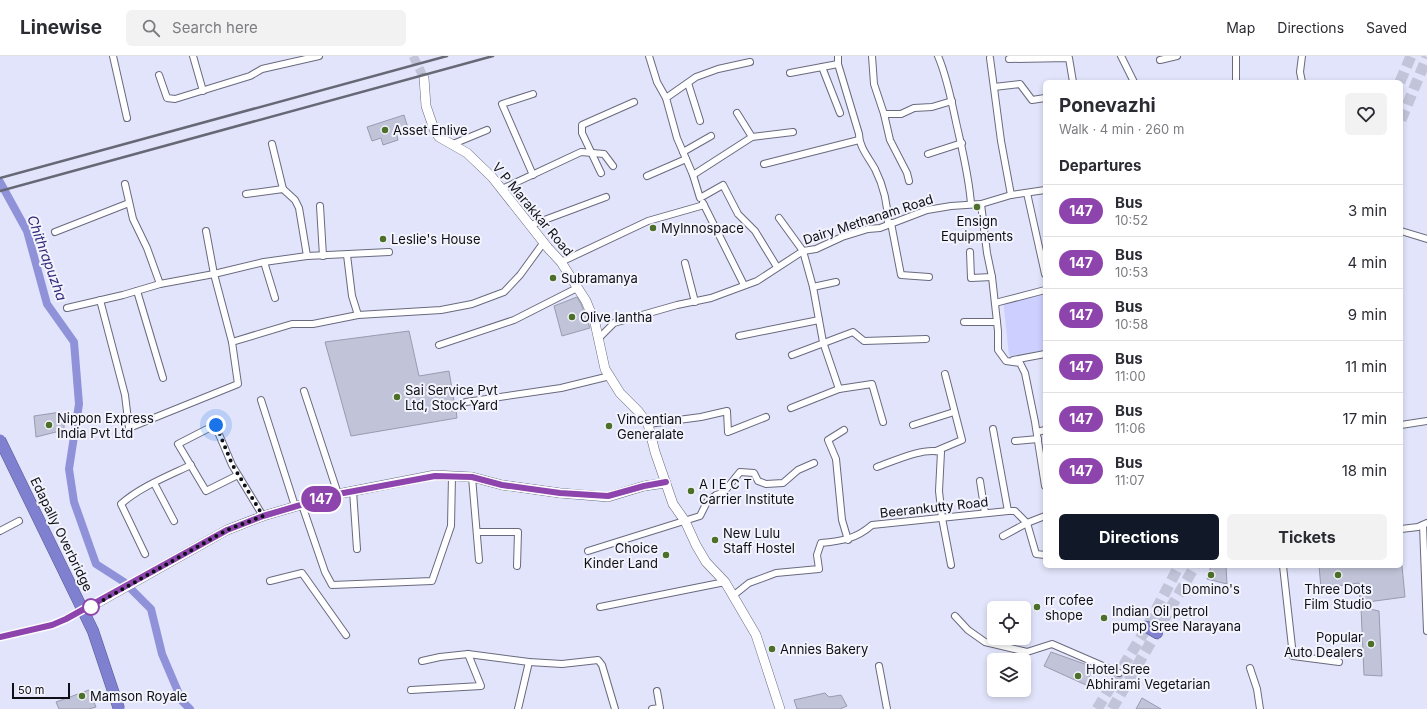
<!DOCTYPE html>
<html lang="en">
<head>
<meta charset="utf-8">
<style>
	body { margin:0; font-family:Inter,sans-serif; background:#f2f2f3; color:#2b2b33; height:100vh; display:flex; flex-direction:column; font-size:15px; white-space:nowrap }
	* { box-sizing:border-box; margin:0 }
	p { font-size:13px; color:#7c7c81 }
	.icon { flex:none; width:22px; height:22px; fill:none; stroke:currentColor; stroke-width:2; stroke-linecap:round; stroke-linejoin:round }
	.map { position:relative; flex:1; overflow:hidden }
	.drawer { position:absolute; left:1043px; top:24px; width:360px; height:488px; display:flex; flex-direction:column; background:#fff; border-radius:6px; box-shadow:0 2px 6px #0003 }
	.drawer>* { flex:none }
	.badge { padding:0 8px; border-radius:13px; font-size:14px; line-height:26px }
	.tools { position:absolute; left:987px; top:545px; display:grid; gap:8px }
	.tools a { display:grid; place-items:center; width:44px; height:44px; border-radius:6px; background:#fff; box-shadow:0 2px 6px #0003; font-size:20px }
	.scale { position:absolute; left:12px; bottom:10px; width:58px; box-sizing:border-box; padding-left:4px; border:2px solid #0f1017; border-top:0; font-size:11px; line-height:14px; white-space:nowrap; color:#0f1017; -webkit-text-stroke:3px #f2f3fc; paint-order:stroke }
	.you { position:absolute; width:20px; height:20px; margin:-10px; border:3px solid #fff; border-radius:50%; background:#1a73e8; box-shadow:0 0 0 6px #1a73e833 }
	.map>.badge { position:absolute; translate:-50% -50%; box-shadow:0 0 0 2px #fff }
	h2 { padding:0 16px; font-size:15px; line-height:36px }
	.round { display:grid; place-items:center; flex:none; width:42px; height:42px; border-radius:6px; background:#f2f2f3 }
	.headline { display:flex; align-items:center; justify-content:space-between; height:68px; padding:0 16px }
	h1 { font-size:19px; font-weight:700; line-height:30px }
	.button { display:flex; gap:8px; margin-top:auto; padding:8px 16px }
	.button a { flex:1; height:46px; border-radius:6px; background:#111827; color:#fff; font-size:16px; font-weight:700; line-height:46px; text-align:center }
	.button a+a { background:#f2f2f3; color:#2b2b33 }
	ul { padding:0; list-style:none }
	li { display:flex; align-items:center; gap:12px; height:52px; padding:0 16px; border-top:1px solid #e1e1e2 }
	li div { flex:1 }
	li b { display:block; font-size:15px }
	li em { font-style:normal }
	li .badge { min-width:44px; font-weight:700; text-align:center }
	header { display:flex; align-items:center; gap:24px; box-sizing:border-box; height:56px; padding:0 20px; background:#fff; border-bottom:1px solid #e1e1e2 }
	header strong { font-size:19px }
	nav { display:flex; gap:22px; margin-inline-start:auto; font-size:14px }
	.search { width:280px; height:36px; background:#f2f2f3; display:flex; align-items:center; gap:10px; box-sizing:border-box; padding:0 14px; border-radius:6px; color:#7c7c81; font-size:15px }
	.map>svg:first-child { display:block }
	.green { fill:#cdd0ff }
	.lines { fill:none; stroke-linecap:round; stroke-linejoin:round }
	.canal { stroke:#8f92d9; stroke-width:8 }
	.building { fill:#c1c3d8; stroke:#999bb0 }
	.secondary-tunnel { stroke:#c2c4d9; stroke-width:9; stroke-dasharray:9 4.5; stroke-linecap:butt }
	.highway-tunnel { stroke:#c2c4d9; stroke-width:11; stroke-dasharray:11 5.5; stroke-linecap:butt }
	.street-casing { stroke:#696a7e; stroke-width:8 }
	.secondary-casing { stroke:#696a7e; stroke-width:10 }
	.highway-casing { stroke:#58598f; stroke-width:12 }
	.street { stroke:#fff; stroke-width:6 }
	.secondary { stroke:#fff; stroke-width:9 }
	.highway { stroke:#7f81d0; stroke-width:11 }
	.rail { stroke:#666875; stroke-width:2.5 }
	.highway-bridge-casing { stroke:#58598f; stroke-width:12; stroke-linecap:butt }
	.highway-bridge { stroke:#7f81d0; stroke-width:11 }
	.line-casing { stroke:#fff; stroke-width:9 }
	.line { stroke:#8e44ad; stroke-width:6 }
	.walk { stroke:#0f1017; stroke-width:4; stroke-dasharray:0 7.2 }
	.poi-dot { fill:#4c7029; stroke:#f2f3fc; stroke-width:1.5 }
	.stop-dot { fill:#fff; stroke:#8e44ad; stroke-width:2 }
	.labels { text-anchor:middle; stroke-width:4; stroke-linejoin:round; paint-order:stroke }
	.poi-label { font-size:13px; fill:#0f1017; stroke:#f2f3fc; text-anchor:start }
	.street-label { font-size:13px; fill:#0f1017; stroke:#f2f3fc }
	.water-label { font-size:14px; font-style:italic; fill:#332a7d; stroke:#f2f3fc }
</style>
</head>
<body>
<header>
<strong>Linewise</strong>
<div class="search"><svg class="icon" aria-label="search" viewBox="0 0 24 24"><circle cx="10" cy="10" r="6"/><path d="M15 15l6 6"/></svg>Search here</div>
<nav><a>Map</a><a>Directions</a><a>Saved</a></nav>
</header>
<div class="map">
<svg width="1427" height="653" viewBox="0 0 1427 653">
	<rect width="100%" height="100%" fill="#e2e4fb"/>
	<polygon class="green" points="1045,233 1045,294 1009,300 1003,243"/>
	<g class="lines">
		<polyline class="canal" points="0,126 27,175 47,248 74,286 79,348 69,413 74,446 96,508 124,526 151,553 162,598 182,645 190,653"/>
	</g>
	<g class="building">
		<polygon points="404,59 408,72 396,76 398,84 383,89 381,82 372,85 367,71"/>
		<polygon points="577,241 581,248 590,272 562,280 554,250"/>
		<polygon points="409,275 419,320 449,315 454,345 449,348 448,352 451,355 456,354 457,362 351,380 325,286"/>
		<polygon points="61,356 64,364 64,374 36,381 34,360"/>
		<polygon points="1211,510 1226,510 1227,528 1207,523"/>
		<polygon points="1319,510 1402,510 1405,541 1360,547 1359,527 1321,532"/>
		<polygon points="1361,551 1379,555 1382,620 1364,619"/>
		<polygon points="1051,596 1093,611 1086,629 1044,610"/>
		<polygon points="89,634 96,651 89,653 59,653 56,646"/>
		<polygon points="825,637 829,641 841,639 847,650 840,653 797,653 794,644"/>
		<polygon points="1142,642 1161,653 1136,653"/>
	</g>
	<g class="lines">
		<polyline class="secondary-tunnel" points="413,0 424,22"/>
		<g class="highway-tunnel">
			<polyline points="1400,26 1411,0"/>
			<polyline points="1401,64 1427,1"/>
			<polyline points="1097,653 1146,573 1179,510"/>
			<polyline points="1112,653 1195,510"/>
		</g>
		<g class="street-casing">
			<g id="street">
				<polyline points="113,0 127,62"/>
				<polyline points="193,0 203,35"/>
				<polyline points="649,0 657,26 666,42 677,82 693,119 700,142 723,129 738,158 755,175 777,211"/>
				<path d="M 838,0 L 838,8 L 859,78 C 859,91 869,102 875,113 C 884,131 888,148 888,168"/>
				<polyline points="872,0 874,28 884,58"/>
				<path d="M 938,0 C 947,21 951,43 956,66 C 962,93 969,120 971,148"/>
				<polyline points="1121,0 1134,26"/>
				<polyline points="1236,0 1236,26"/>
				<polyline points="1302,0 1300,16 1302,26"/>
				<polyline points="990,2 1001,85 1011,139"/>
				<polyline points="1009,3 1069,2 1073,26"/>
				<polyline points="1160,4 1177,0"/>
				<polyline points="822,11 840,57"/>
				<polyline points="790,17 838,8"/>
				<polyline points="159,19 167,42 175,43 250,20 262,13 319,0"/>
				<polyline points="688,27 700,65"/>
				<polyline points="994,31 1020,28 1032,44 1045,42"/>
				<polyline points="533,38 502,48 533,119"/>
				<polyline points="666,42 696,21 718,13 750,6"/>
				<polyline points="737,57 752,81"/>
				<polyline points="272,88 283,133"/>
				<polyline points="453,88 487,74"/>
				<polyline points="683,96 711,80"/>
				<polyline points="928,98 962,87"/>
				<polyline points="764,108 859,84"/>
				<polyline points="601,117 582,77 582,69 634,46"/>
				<polyline points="693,119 752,81 793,76"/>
				<polyline points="647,120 686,103"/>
				<polyline points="909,125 907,117 890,84 884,58 901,58 914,52 932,51 952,45"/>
				<polyline points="125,128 133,163 147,192 160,228"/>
				<polyline points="502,133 581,96 604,98 613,110"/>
				<polyline points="1027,137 1045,218"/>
				<polyline points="246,138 283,133 295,144 299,152 307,200"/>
				<polyline points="703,147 744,229"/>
				<polyline points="981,148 987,197 992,221 998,275 998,294 1006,305 1020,307 1025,317 1035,366 1045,430"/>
				<polyline points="320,150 323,200"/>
				<polyline points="779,162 803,195 813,231 823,286 839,333"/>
				<polyline points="891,167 901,219 929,221"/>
				<polyline points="531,169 606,141"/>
				<polyline points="1401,175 1427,183"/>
				<polyline points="55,176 129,147"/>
				<polyline points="970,196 971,222 992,221"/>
				<polyline points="347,199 352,240 358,259"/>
				<polyline points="264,206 275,242"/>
				<polyline points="561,206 648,165 704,149"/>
				<polyline points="685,207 695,246"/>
				<polyline points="813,231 836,226"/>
				<polyline points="137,235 163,322"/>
				<polyline points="100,244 125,339 129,372 238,328 232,286 214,218 206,175"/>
				<polyline points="995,247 1045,234"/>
				<polyline points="67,252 123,239 160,228 214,218 264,206 307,200 389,196"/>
				<polyline points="964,266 997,266"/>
				<polyline points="739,280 819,264"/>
				<polyline points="598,283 614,267 677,249 711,242 757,225 803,195 816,193 842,181 868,173 880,172 927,154 951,150 981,148 1011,139 1045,134"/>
				<polyline points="232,286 292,268 313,268 358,259 441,254 472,248 504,236 520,219 544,186"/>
				<polyline points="439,289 514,264 577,232"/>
				<polyline points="792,299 853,276 864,285 926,283"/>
				<polyline points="1013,304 1045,298"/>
				<polyline points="304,335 338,438"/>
				<polyline points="261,344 295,450"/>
				<polyline points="452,351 466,346 561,332 610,320"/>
				<polyline points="791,352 839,333 872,328 883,366"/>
				<polyline points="648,368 701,361 727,355 728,376 766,361"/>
				<polyline points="913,369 954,356"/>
				<polyline points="1401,369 1427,365"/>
				<polyline points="993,373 1008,455"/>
				<polyline points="844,374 828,384 836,403 842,464 848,484"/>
				<polyline points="1037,376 1045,374"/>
				<polyline points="1015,385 1038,383"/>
				<polyline points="936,395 962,384 945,318"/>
				<path d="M 877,411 C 894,405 923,391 941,396 L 939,435 L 942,462 L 951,509"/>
				<polyline points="238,419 206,435 178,388 215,369 232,409 263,460"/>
				<polyline points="472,421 479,504"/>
				<polyline points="980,425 985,457"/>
				<polyline points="154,427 174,465"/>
				<polyline points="353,435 357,493"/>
				<polyline points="302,449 325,516 332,529 432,525 451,470 452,420"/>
				<polyline points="1423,469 1427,575"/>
				<polyline points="1401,473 1418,471 1427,467"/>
				<polyline points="0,475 19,465"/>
				<polyline points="477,476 518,476 517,510"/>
				<polyline points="1003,480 1027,467 1036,498 1045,499"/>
				<polyline points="588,495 700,460 707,446 716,439 723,437 740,416 754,417 758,425 766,428 783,427 798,414 814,407"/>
				<path d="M 145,498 L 121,448 C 140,431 168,420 191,409"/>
				<polyline points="1283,510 1293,600 1339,606"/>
				<polyline points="270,525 302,517 346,579"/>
				<path d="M 734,539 L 749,527 L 776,517 L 819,513 L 817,499 L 821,487 C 842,485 856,483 872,469 L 1008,455 L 1015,455 L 1027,467 L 1045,460"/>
				<polyline points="600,551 725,526"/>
				<polyline points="955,560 968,574 985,586 1027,596 1052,588 1119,617"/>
				<polyline points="0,581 52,569 86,553"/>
				<polyline points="422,605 440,601 468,598 529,606 562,608 598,604 602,609 615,653"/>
				<polyline points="879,610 887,653"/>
				<polyline points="1250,612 1257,633 1260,653"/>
				<polyline points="411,634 481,630 468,598"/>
				<polyline points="518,653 529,606"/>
				<polyline points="652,653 660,652 657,635"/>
			</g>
		</g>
		<g class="secondary-casing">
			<g id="secondary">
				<polyline points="424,22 426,50 435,76 439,81 467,97 492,121 548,192 561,206 586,245 595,267 605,313 620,337 638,355 648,368 655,396 673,448 685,465 696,489 706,506 725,526 756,579 780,653"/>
				<polyline points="92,550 227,474 263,460 338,438 435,419 472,421 502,429 560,437 608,441 644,430 666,427"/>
			</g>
		</g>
		<g class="highway-casing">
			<polyline id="highway" points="1147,571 1157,577"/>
		</g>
		<use href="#street" class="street"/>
		<use href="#secondary" class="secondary"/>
		<use href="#highway" class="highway"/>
		<g class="rail">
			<polyline points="0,122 447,0"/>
			<polyline points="0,135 493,0"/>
		</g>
		<g class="highway-bridge-casing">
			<polyline id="highway-bridge" points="0,384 93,575 119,653"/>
		</g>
		<use href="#highway-bridge" class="highway-bridge"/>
	</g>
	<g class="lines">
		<g class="line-casing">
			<polyline id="line" points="0,581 52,569 66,563 227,474 263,460 338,438 435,420 472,421 502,429 560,437 608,440 644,430 666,426"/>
		</g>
		<use href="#line" class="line"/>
		<polyline class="walk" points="91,551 227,474 263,460 232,408 216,369"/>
	</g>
	<g class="poi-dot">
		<circle cx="385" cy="74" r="4"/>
		<circle cx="977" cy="151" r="4"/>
		<circle cx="653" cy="172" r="4"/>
		<circle cx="383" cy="183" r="4"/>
		<circle cx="553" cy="222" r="4"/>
		<circle cx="572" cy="261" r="4"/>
		<circle cx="397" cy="341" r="4"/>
		<circle cx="49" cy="369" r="4"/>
		<circle cx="609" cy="370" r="4"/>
		<circle cx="691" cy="435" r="4"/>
		<circle cx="715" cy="484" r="4"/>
		<circle cx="666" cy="499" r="4"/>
		<circle cx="1211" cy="519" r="4"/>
		<circle cx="1338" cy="519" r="4"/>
		<circle cx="1037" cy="551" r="4"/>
		<circle cx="1104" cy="562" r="4"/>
		<circle cx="1371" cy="588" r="4"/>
		<circle cx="772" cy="593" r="4"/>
		<circle cx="1078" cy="620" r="4"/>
		<circle cx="82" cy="640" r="4"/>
	</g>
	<circle class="stop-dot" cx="91" cy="551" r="8"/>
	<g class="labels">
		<g class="poi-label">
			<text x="393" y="79">Asset Enlive</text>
			<text x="977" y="170" text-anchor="middle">Ensign<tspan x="977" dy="15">Equipments</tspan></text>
			<text x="661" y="177">Mylnnospace</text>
			<text x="391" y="188">Leslie's House</text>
			<text x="561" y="227">Subramanya</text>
			<text x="580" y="266">Olive Iantha</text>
			<text x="405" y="339">Sai Service Pvt<tspan x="405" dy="15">Ltd, Stock Yard</tspan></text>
			<text x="57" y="367">Nippon Express<tspan x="57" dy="15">India Pvt Ltd</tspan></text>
			<text x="617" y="368">Vincentian<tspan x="617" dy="15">Generalate</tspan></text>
			<text x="699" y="433">A I E C T<tspan x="699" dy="15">Carrier Institute</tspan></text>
			<text x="723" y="482">New Lulu<tspan x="723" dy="15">Staff Hostel</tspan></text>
			<text x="658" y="497" text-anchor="end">Choice<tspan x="658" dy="15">Kinder Land</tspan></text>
			<text x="1211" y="538" text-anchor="middle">Domino's</text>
			<text x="1338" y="538" text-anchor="middle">Three Dots<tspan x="1338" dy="15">Film Studio</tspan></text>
			<text x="1045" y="549">rr cofee<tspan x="1045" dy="15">shope</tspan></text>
			<text x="1112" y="560">Indian Oil petrol<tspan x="1112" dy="15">pump Sree Narayana</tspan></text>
			<text x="1363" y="586" text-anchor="end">Popular<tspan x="1363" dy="15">Auto Dealers</tspan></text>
			<text x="780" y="598">Annies Bakery</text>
			<text x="1086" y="618">Hotel Sree<tspan x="1086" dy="15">Abhirami Vegetarian</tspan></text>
			<text x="90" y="645">Mamson Royale</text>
		</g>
		<g class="street-label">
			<text transform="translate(533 153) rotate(50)" y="5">V P Marakkar Road</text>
			<text transform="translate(868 163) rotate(-18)" y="5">Dairy Methanam Road</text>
			<text transform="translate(934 451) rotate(-6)" y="5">Beerankutty Road</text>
			<text transform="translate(62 478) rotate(64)" y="5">Edapally Overbridge</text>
		</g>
		<g class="water-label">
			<text transform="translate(47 202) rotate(70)" y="5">Chithrapuzha</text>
		</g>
	</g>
</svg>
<div class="tools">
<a><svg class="icon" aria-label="locate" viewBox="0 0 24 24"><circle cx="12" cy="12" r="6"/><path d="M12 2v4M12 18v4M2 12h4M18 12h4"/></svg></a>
<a><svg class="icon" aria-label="layers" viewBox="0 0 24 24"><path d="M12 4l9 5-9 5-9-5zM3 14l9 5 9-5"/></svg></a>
</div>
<div class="scale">50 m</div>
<div class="you" style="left:216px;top:369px"></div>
<b class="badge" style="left:321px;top:443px;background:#8e44ad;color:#fff">147</b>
<section class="drawer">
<div class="headline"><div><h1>Ponevazhi</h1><p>Walk · 4 min · 260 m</p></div><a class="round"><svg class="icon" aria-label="heart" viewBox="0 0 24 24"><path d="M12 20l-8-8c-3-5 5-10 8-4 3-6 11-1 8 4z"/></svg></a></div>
<h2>Departures</h2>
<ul>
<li><span class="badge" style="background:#8e44ad;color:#fff">147</span><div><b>Bus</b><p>10:52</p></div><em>3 min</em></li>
<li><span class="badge" style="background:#8e44ad;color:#fff">147</span><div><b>Bus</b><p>10:53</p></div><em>4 min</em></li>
<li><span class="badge" style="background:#8e44ad;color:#fff">147</span><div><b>Bus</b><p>10:58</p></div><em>9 min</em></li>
<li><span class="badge" style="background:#8e44ad;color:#fff">147</span><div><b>Bus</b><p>11:00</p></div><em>11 min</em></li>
<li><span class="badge" style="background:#8e44ad;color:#fff">147</span><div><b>Bus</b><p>11:06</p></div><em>17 min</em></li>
<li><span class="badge" style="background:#8e44ad;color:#fff">147</span><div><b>Bus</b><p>11:07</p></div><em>18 min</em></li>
</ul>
<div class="button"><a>Directions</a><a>Tickets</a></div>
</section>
</div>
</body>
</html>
